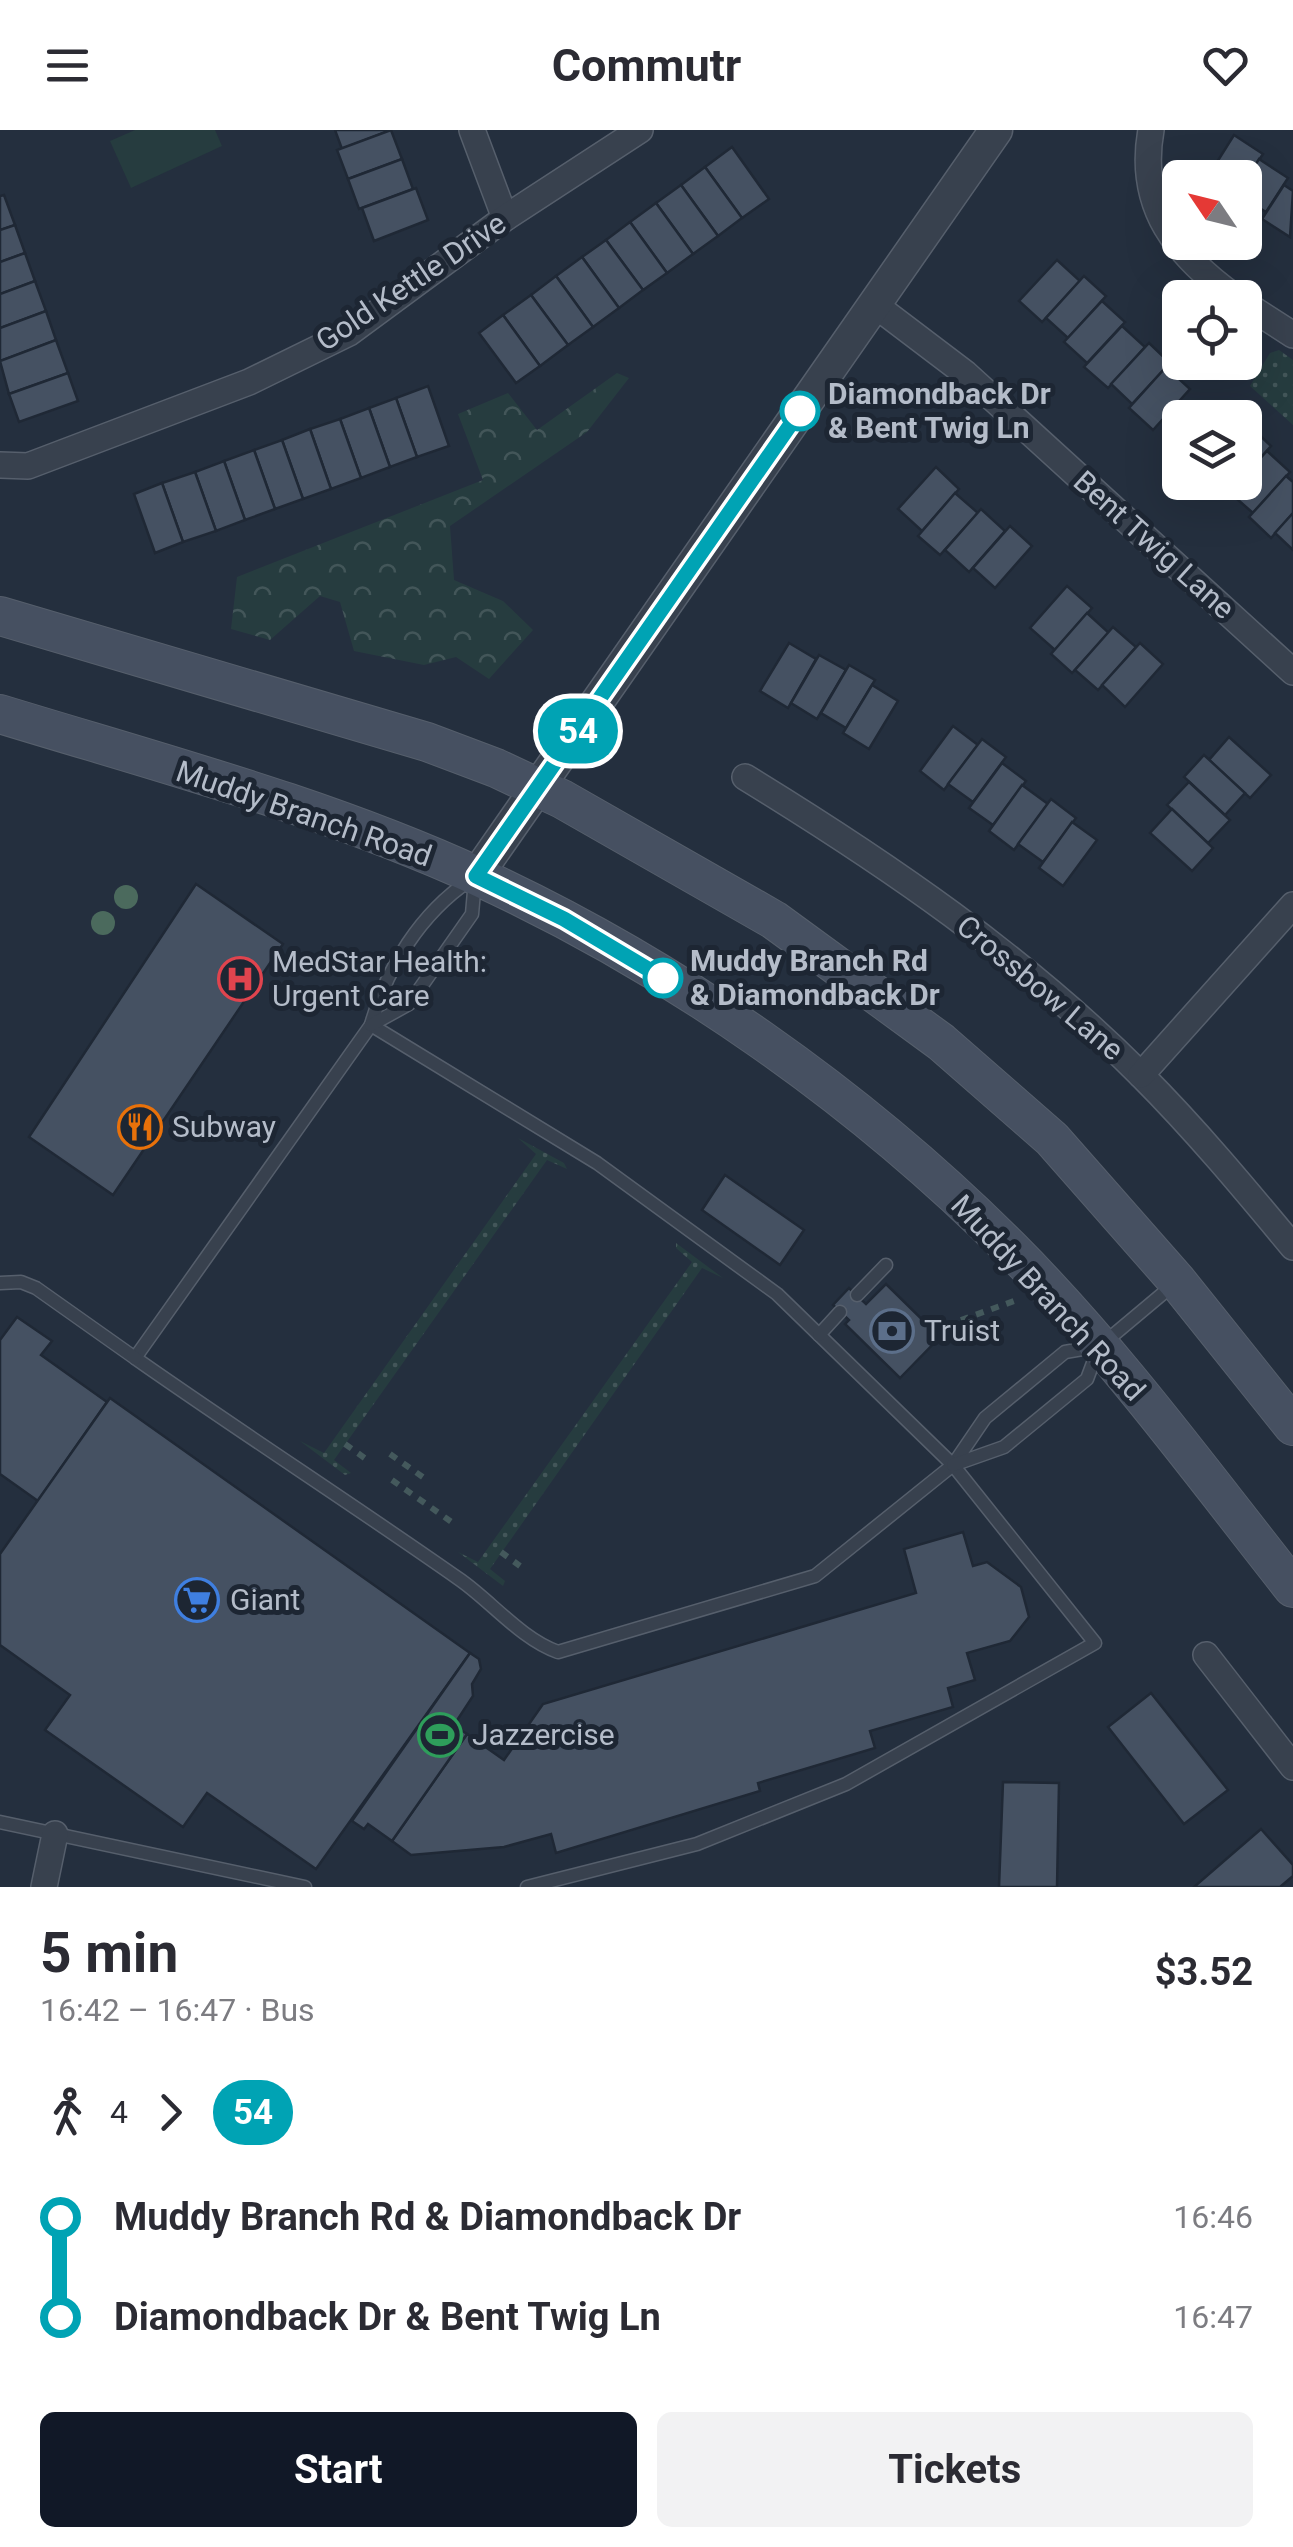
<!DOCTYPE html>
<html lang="en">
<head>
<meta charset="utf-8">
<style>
	body { margin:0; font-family:Roboto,sans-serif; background:#f2f2f3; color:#2b2b33; height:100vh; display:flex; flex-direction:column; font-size:38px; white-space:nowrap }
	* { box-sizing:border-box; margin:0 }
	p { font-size:32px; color:#7c7c81 }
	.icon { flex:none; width:55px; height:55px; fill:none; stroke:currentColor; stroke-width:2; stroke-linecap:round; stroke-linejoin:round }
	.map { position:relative; height:1757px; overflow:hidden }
	.panel { display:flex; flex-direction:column; background:#fff; flex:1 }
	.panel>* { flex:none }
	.badge { padding:0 20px; border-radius:32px; font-size:35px; line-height:65px }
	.needle { width:65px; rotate:305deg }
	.controls { position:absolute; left:1162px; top:30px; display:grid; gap:20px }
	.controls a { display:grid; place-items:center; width:100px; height:100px; border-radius:15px; background:#fff; box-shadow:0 10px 40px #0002; font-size:50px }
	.map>.badge { position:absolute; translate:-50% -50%; box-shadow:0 0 0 5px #fff }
	.legs { display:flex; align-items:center; gap:15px; height:110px; padding:0 40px; font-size:32px }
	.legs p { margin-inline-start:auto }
	.overview { display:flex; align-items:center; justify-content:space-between; height:170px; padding:0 40px }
	h1 { font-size:55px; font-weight:700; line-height:75px }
	.action { display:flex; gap:20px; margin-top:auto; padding:20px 40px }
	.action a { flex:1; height:115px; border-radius:15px; background:#111827; color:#fff; font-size:40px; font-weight:700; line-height:115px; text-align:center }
	.action a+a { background:#f2f2f3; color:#2b2b33 }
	ul { padding:0 40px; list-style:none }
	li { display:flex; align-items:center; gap:35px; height:100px; font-size:38px }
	li i { display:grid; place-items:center; width:15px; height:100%; margin:0 12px; background:currentColor }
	li i::after { content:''; width:25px; height:25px; margin:-12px; border:8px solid; border-radius:50%; background:#fff }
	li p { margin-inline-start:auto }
	li:first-child i { background:linear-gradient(#0000 50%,currentColor 0) }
	li:last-child i { background:linear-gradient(currentColor 50%,#0000 0) }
	header { display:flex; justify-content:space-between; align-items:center; height:130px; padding:0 40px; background:#fff; font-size:45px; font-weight:700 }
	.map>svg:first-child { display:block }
	.grass { fill:url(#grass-dots) }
	.forest { fill:url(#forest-crowns) }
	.park { fill:#263c3f }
	.building { fill:#455162; stroke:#1f2835; stroke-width:2.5 }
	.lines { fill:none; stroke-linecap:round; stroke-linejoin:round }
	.service-casing { stroke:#565f6c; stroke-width:15 }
	.minor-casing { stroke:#565f6c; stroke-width:28 }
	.tertiary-casing { stroke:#565f6c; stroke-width:35 }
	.secondary-casing { stroke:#565f6c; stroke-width:40 }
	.path { stroke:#44595c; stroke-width:6; stroke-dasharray:8 8; stroke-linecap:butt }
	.service { stroke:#38414e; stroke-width:12 }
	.minor { stroke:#38414e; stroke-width:25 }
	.tertiary { stroke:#38414e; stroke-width:32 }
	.secondary { stroke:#465061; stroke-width:38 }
	.tree { fill:#4b6a5d }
	.line-1-casing { stroke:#fff; stroke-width:22 }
	.line-1 { stroke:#00a3b4; stroke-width:15 }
	.stop-1-dot { fill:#fff; stroke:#00a3b4; stroke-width:5 }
	.labels { text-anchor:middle; stroke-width:10; stroke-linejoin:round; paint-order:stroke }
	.street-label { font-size:30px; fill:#b4bcc9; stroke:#1d2633 }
	.stop-label { font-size:30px; font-weight:bold; fill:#b4bcc9; stroke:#1d2633; text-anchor:start }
	.poi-label { font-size:30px; fill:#b4bcc9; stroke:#1d2633; text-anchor:start }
</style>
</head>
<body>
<header><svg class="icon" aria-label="menu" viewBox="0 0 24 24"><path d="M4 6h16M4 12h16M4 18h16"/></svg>Commutr<svg class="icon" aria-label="heart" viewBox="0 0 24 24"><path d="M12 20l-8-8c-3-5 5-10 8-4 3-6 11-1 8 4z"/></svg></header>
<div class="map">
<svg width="1293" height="1757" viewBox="0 0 1293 1757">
	<defs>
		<pattern id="grass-dots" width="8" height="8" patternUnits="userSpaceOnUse" patternTransform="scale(2.5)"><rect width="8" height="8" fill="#263c3f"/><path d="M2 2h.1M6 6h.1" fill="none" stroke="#435659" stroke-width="1.8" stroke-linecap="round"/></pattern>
		<pattern id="forest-crowns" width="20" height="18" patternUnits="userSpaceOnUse" patternTransform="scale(2.5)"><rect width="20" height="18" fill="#263c3f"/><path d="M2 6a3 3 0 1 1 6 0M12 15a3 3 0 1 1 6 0" fill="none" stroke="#435659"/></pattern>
	</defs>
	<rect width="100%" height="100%" fill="#242f3e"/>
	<g class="grass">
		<polygon points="1279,220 1293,230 1293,295 1250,256 1270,223"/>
		<polygon points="518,1008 564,1033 567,1039 547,1030 334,1330 351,1343 345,1345 300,1311 324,1323 536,1024"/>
		<polygon points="676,1113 723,1148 702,1138 490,1439 505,1451 503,1456 458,1422 478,1432 692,1132 676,1118"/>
	</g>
	<polygon class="forest" points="617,243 629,248 587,302 450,396 454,450 503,471 533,500 489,549 456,527 424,535 354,521 340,472 320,466 270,510 231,499 237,447 483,350 458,284 508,263 537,300"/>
	<polygon class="park" points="135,0 215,0 222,16 131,58 110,11"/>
	<g class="building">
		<polygon points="335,0 391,0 342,19"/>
		<polygon points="391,0 402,29 348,49 337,20"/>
		<polygon points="1234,5 1263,24 1245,51 1245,48 1223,48 1212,40"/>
		<polygon points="732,17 769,69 742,88 705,37"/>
		<polygon points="402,29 413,59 359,79 348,49"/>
		<polygon points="1259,29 1288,48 1266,82 1245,69 1245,51"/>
		<polygon points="705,37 742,88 718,106 681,55"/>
		<polygon points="681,55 718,106 693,124 656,73"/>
		<polygon points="1284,55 1293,61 1290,107 1262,89"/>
		<polygon points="416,58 428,90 374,111 362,78"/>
		<polygon points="4,65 15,95 0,100 0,66"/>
		<polygon points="656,73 693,124 667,143 630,92"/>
		<polygon points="630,92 667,143 643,160 606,110"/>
		<polygon points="15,95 25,123 0,132 0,100"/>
		<polygon points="606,110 643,160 619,178 582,127"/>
		<polygon points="25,123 35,151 0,164 0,132"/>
		<polygon points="582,127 619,178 593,197 556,146"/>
		<polygon points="1057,130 1080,151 1042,192 1019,171"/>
		<polygon points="556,146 593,197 568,215 531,165"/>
		<polygon points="1084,146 1106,166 1068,208 1046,188"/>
		<polygon points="35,151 46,181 0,198 0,164"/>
		<polygon points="531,165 568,215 540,236 503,185"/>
		<polygon points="1102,171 1125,192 1087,233 1064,212"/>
		<polygon points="46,181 56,210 0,231 0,198"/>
		<polygon points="503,185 540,236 516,253 479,203"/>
		<polygon points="1122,196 1145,217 1108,258 1084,237"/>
		<polygon points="56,210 68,243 9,264 0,231"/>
		<polygon points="1149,213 1170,233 1132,274 1111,254"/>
		<polygon points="1166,237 1190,259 1153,300 1129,278"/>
		<polygon points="68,243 78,271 19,292 9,264"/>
		<polygon points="428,256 449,316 417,327 396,268"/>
		<polygon points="396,268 417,327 390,337 369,278"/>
		<polygon points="369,278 390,337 361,348 340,289"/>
		<polygon points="340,289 361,348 331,359 310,299"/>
		<polygon points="1250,296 1271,316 1245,345 1245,300"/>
		<polygon points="310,299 331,359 303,369 282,310"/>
		<polygon points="282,310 303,369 275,379 254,320"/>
		<polygon points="254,320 275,379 245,390 224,331"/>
		<polygon points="1267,321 1290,342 1253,383 1229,362 1238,352 1245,352 1245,345"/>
		<polygon points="224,331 245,390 216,401 195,342"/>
		<polygon points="936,337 959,359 922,401 898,379"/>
		<polygon points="195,342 216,401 183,412 162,353"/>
		<polygon points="1286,346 1293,352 1293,383 1271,408 1249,387"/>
		<polygon points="162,353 183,412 155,423 134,364"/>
		<polygon points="955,363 978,383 940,425 918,406"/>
		<polygon points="981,379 1005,401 969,442 945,420"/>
		<polygon points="1293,383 1293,420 1275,403"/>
		<polygon points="1010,396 1032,416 995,458 973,438"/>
		<polygon points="1067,456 1092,478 1055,520 1030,498"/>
		<polygon points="1087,483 1109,503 1072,543 1051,524"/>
		<polygon points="1113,497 1136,517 1098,560 1075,540"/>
		<polygon points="789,513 816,529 788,578 760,561"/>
		<polygon points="1140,513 1163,534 1125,577 1102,555"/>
		<polygon points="819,525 846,540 817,589 791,573"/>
		<polygon points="849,535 875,550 846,598 821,583"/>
		<polygon points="872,555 898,571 869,619 843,603"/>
		<polygon points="953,596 978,615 944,660 920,641"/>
		<polygon points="1229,607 1271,645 1250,668 1209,630"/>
		<polygon points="982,609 1006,627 973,672 948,654"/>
		<polygon points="1204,625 1245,663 1225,685 1184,647"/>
		<polygon points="1002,633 1026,651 993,695 969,678"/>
		<polygon points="1189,652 1230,690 1208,713 1167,675"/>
		<polygon points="1022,655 1048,674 1014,720 989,701"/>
		<polygon points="1051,669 1076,688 1043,732 1018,714"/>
		<polygon points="1172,679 1213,718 1192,741 1150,703"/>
		<polygon points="1072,692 1097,710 1063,756 1039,738"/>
		<polygon points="196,754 283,814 113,1065 29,1007"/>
		<polygon points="725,1045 804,1100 780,1135 702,1080"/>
		<polygon points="886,1154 940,1207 900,1248 845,1194 849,1190 833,1175 849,1158 866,1174"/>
		<polygon points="17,1187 52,1211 41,1225 107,1272 38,1371 0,1344 0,1210"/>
		<polygon points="110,1268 470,1523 316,1739 207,1663 183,1697 45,1600 70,1565 0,1515 0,1424"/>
		<polygon points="963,1402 973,1436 987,1432 1021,1457 1029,1487 1010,1511 967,1523 975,1550 948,1558 953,1577 870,1601 875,1618 758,1653 760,1661 556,1723 551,1704 504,1717 411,1725 392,1711 467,1604 504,1630 543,1574 916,1463 904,1419"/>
		<polygon points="470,1523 479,1529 481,1539 472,1554 473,1566 454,1595 467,1604 392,1711 368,1694 364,1699 352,1691"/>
		<polygon points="1151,1563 1228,1660 1184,1694 1108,1597"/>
		<polygon points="1003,1652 1059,1653 1057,1757 999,1757"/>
		<polygon points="1261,1699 1293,1735 1293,1746 1280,1757 1194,1757"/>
	</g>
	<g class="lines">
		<g class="service-casing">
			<g id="service">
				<path d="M 470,750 C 421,783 386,838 371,895 L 135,1228 C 242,1303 352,1374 459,1449 C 491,1471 521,1509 558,1522 L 815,1446 L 953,1335 L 985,1288 L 1065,1222 L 1094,1217"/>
				<polyline points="371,895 597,1033 777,1164 953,1335 1095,1513 846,1654 697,1714 527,1757"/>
				<polyline points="371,895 409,874 472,784 475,750"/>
				<polyline points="0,1153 21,1152 36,1158 135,1228"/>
				<polyline points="857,1165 886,1135"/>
				<polyline points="819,1205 840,1182"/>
				<polyline points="953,1335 1004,1317 1087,1249 1099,1217 1173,1155"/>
				<polyline points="0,1692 305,1757"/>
			</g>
		</g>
		<g class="minor-casing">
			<g id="minor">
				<polyline points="472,0 505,88"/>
				<path d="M 1151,0 C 1137,77 1177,126 1236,168"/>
				<polyline points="1245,174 1293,205"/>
				<polyline points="875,175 966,244 1293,542"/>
				<polyline points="0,335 28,336 249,252 349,203 505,88 640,0"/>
				<path d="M 745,647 C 887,734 1023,827 1141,945 C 1195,999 1244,1058 1293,1117"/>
				<polyline points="1141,945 1293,775"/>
				<polyline points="1206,1525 1293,1637"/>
				<polyline points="44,1757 55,1704"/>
			</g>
		</g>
		<g class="tertiary-casing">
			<polyline id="tertiary" points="476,746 996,0"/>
		</g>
		<g class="secondary-casing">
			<g id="secondary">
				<polyline points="0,486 427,612 496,638 562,669 774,790 941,912 1052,1009 1177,1151 1293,1296"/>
				<path d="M 0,584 C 160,633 327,677 479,747 C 674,837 859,967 1010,1118 C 1114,1222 1202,1343 1293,1458"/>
			</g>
		</g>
		<g class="path">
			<polyline points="961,1190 1014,1171"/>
			<polyline points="345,1314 366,1329"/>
			<polyline points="390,1324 427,1350"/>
			<polyline points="392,1350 453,1393"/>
			<polyline points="501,1422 520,1436"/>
		</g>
		<use href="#service" class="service"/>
		<use href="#minor" class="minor"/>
		<use href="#tertiary" class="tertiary"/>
		<use href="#secondary" class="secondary"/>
	</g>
	<g class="tree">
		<circle cx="126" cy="767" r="12"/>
		<circle cx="103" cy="793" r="12"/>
	</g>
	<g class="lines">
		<g class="line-1-casing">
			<polyline id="line-1" points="663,848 564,789 476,746 800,281"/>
		</g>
		<use href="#line-1" class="line-1"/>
	</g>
	<defs>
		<g id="hospital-ring" transform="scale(2.25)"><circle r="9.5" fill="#1d2633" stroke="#e0444e" stroke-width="1.5"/><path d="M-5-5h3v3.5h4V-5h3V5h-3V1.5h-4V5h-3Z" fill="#e0444e"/></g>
		<g id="restaurant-ring" transform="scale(2.25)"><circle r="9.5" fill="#1d2633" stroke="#e8710a" stroke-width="1.5"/><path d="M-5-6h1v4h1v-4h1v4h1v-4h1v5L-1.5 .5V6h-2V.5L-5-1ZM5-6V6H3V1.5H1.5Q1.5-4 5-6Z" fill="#e8710a"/></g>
		<g id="bank-ring" transform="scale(2.25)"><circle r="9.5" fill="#1d2633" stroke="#5c6f8a" stroke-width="1.5"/><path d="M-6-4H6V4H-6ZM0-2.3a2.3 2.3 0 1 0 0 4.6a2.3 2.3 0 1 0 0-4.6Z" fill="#5c6f8a"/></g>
		<g id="supermarket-ring" transform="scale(2.25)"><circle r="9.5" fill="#1d2633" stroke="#3f7fe0" stroke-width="1.5"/><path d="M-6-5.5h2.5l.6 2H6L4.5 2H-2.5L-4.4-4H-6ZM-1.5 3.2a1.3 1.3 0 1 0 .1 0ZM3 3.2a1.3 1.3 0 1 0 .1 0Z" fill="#3f7fe0"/></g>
		<g id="stadium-ring" transform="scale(2.25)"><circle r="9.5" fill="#1d2633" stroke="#2e9e5b" stroke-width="1.5"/><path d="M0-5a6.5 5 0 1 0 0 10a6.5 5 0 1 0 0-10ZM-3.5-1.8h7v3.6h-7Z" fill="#2e9e5b"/></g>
	</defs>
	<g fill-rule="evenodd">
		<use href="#hospital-ring" x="240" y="849"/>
		<use href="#restaurant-ring" x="140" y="997"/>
		<use href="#bank-ring" x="892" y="1201"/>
		<use href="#supermarket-ring" x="197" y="1470"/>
		<use href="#stadium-ring" x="440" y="1605"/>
	</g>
	<g class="stop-1-dot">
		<circle cx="800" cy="281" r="18"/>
		<circle cx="663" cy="848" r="18"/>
	</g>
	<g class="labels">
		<g class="street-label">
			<text transform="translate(411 152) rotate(-34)" y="10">Gold Kettle Drive</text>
			<text transform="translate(1154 415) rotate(42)" y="10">Bent Twig Lane</text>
			<text transform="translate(304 684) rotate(19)" y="10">Muddy Branch Road</text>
			<text transform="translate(1040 858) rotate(40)" y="10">Crossbow Lane</text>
			<text transform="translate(1048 1168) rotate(47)" y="10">Muddy Branch Road</text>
		</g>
		<g class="stop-label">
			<text x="828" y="274">Diamondback Dr<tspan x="828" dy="34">&amp; Bent Twig Ln</tspan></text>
			<text x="690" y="841">Muddy Branch Rd<tspan x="690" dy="34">&amp; Diamondback Dr</tspan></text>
		</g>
		<g class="poi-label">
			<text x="272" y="842">MedStar Health:<tspan x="272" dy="34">Urgent Care</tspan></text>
			<text x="172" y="1007">Subway</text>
			<text x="924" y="1211">Truist</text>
			<text x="230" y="1480">Giant</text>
			<text x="472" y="1615">Jazzercise</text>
		</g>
	</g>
</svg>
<div class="controls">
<a><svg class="needle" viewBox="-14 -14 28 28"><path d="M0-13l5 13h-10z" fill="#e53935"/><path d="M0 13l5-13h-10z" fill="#7c7c81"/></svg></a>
<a><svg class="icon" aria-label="locate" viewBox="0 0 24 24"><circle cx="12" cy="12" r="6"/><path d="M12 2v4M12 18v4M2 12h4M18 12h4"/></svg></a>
<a><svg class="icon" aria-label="layers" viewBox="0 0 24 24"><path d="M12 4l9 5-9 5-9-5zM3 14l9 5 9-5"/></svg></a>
</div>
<b class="badge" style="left:578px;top:601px;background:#00a3b4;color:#fff">54</b>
</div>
<section class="panel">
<div class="overview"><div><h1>5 min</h1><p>16:42 – 16:47 · Bus</p></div><b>$3.52</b></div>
<div class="legs"><svg class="icon" aria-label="walk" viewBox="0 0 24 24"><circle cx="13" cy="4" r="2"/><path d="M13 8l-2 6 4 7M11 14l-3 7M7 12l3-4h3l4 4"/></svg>4<svg class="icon" aria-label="forward" viewBox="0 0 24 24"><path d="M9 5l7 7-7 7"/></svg><b class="badge" style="background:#00a3b4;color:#fff">54</b></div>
<ul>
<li><i style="color:#00a3b4"></i><b>Muddy Branch Rd &amp; Diamondback Dr</b><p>16:46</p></li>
<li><i style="color:#00a3b4"></i><b>Diamondback Dr &amp; Bent Twig Ln</b><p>16:47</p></li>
</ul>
<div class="action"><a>Start</a><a>Tickets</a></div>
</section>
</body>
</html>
